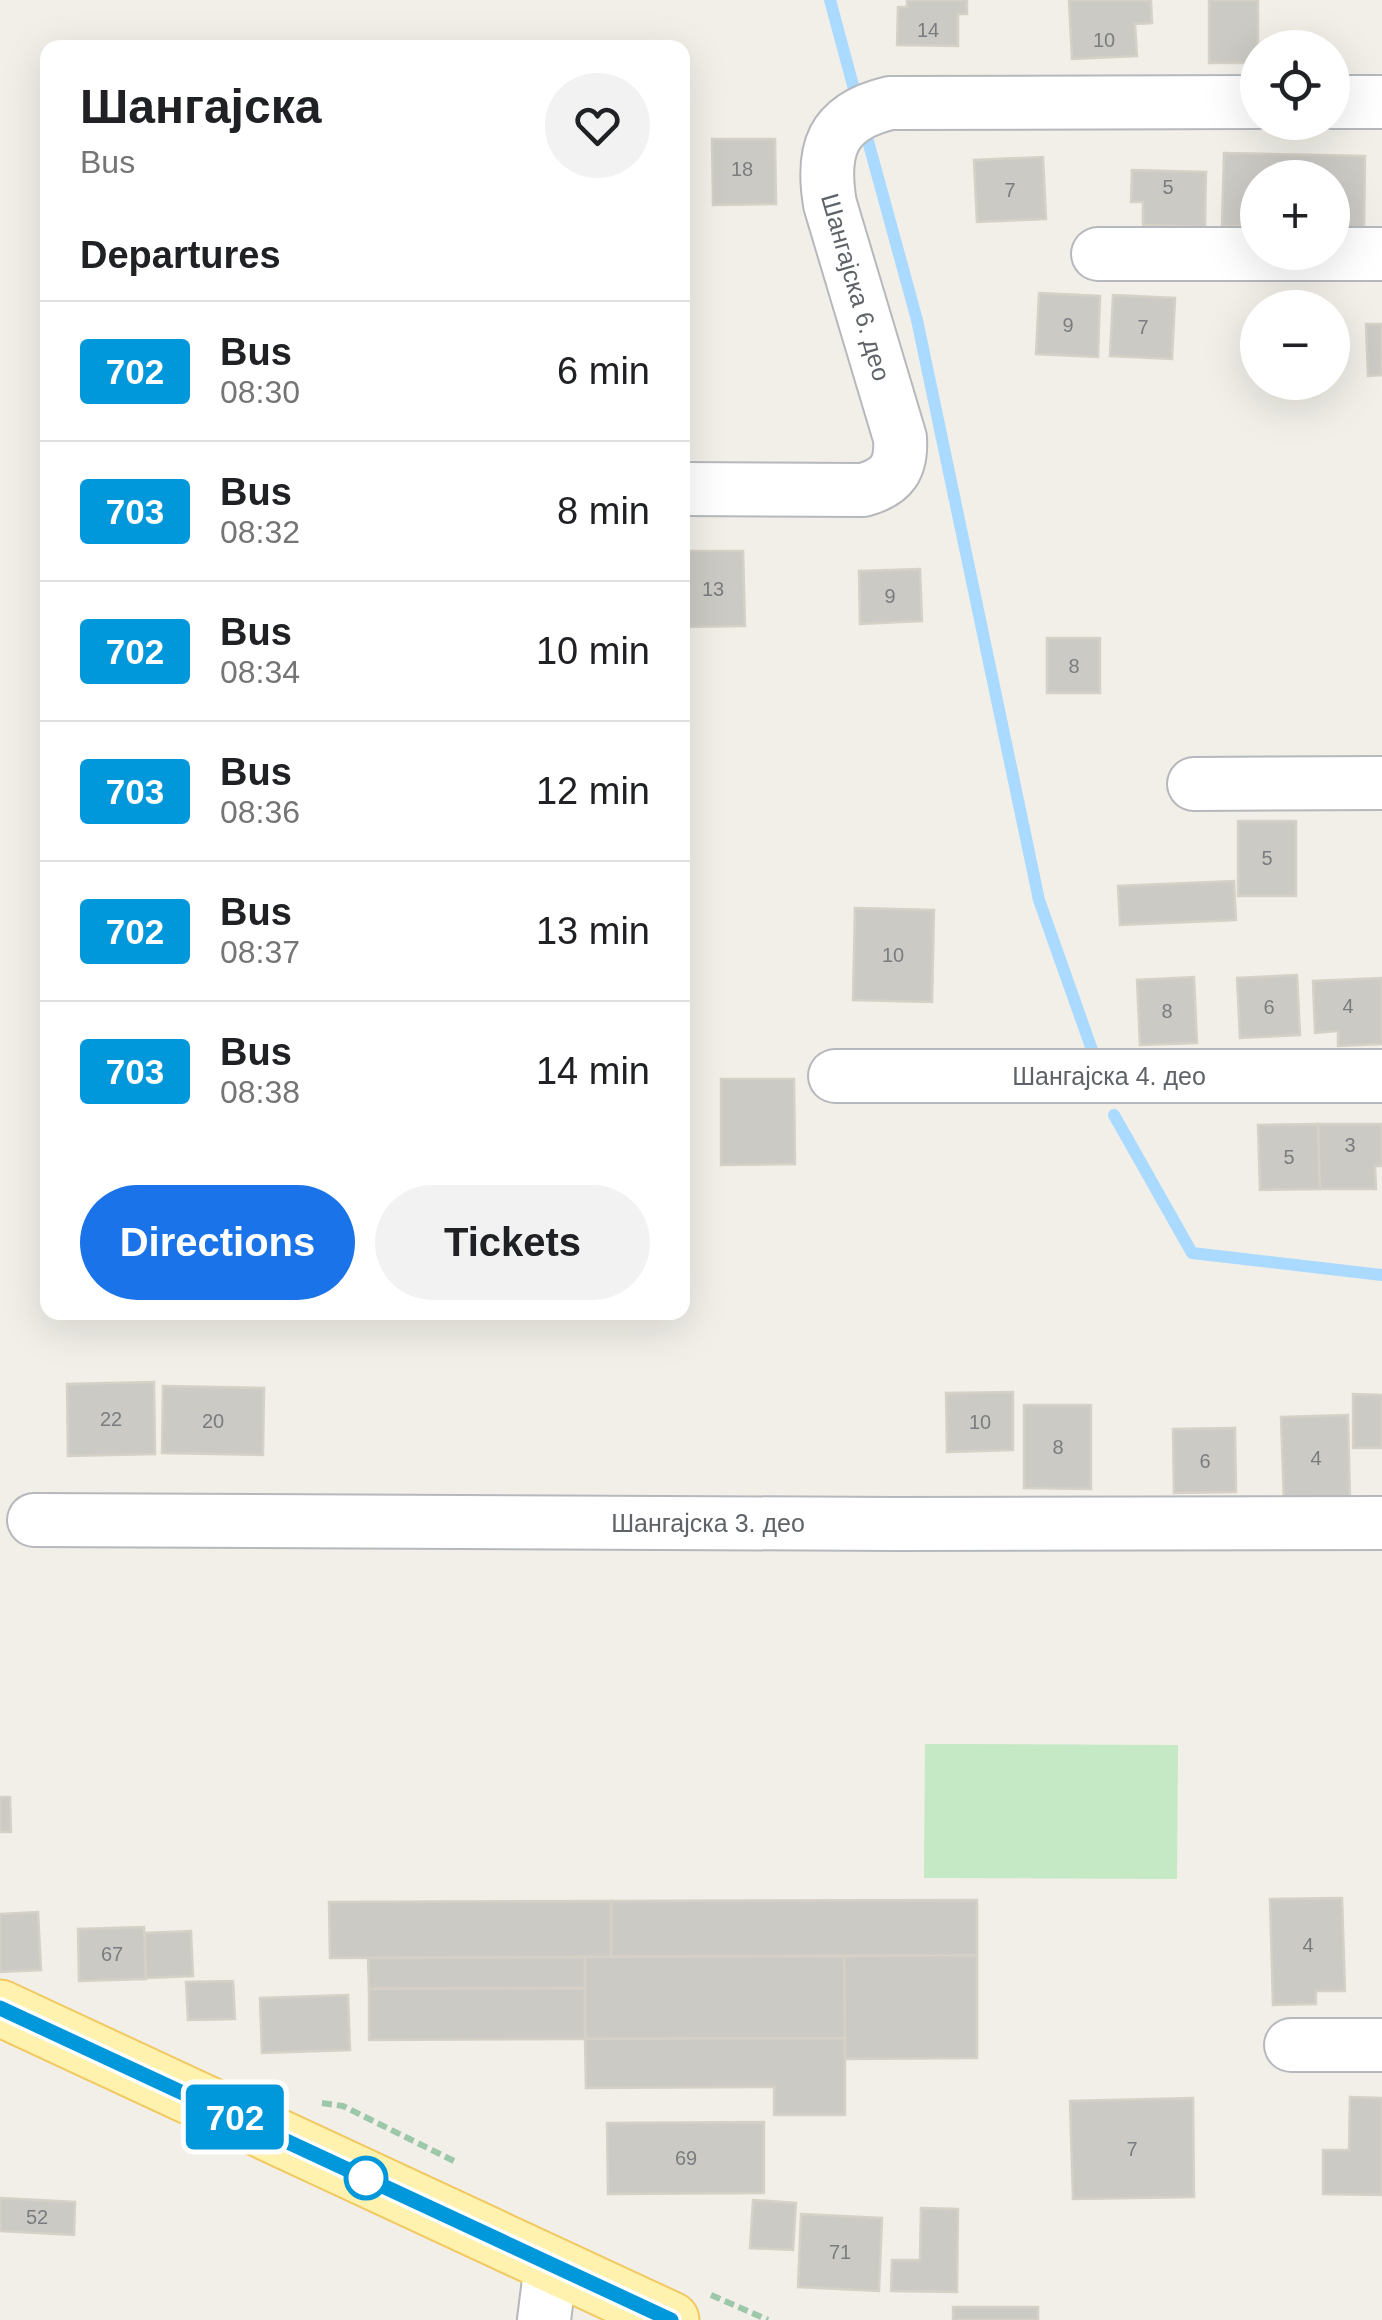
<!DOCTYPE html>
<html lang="en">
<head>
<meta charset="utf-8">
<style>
	body { margin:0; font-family:Arial,sans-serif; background:#f2f2f2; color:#202124; height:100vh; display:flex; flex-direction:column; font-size:38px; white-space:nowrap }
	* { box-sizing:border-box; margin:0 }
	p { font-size:32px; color:#757577 }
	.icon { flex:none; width:55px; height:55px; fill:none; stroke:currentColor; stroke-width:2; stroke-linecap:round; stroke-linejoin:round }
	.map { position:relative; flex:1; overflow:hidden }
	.panel { position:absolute; left:40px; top:40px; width:650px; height:1280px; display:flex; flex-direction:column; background:#fff; border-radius:20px; box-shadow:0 10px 40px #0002 }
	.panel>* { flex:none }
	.badge { padding:0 20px; border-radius:8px; font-size:35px; line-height:65px }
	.fabs { position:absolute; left:1240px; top:30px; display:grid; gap:20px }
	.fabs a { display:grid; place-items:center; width:110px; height:110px; border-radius:50%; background:#fff; box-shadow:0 10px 40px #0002; font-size:50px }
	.map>.badge { position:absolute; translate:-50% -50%; box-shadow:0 0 0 5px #fff }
	h2 { padding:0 40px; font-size:38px; line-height:90px }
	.round { display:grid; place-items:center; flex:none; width:105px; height:105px; border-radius:52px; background:#f2f2f2 }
	.headline { display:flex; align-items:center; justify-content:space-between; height:170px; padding:0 40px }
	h1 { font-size:48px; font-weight:600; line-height:75px }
	.button { display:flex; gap:20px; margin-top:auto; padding:20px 40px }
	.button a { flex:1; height:115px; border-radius:60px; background:#1a73e8; color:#fff; font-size:40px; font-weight:600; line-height:115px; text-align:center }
	.button a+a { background:#f2f2f2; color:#202124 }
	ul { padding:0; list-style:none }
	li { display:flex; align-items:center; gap:30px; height:140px; padding:0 40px; border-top:2px solid #e0e0e0 }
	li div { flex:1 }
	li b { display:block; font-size:38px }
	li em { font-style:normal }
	li .badge { min-width:110px; font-weight:700; text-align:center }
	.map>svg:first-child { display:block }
	.green { fill:#c5e8c5 }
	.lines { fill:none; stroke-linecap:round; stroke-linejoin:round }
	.stream { stroke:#aadaff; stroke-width:12 }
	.building { fill:#cccac5; stroke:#d6d1c6; stroke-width:2.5 }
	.minor-casing { stroke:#b5b8bc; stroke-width:56 }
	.major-casing { stroke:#f2c960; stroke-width:59 }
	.path { stroke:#9cc7a9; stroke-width:6; stroke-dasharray:10 5; stroke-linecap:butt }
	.minor { stroke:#fff; stroke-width:52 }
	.major { stroke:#fff2af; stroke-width:55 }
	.line-casing { stroke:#fff; stroke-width:22 }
	.line { stroke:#0098da; stroke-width:15 }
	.stop-dot { fill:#fff; stroke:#0098da; stroke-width:5 }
	.labels { text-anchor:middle; stroke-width:9; stroke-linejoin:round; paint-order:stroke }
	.number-label { font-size:20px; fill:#7a7d7f }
	.street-label { font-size:25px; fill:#5f6368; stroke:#fff }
</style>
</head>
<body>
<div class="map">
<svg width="1382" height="2320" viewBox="0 0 1382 2320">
	<rect width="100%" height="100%" fill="#f1efe8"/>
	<polygon class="green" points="925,1744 1178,1745 1177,1879 924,1878"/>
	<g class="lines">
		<g class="stream">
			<polyline points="830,0 858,104"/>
			<polyline points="868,141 917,320 1039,900 1097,1064"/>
			<polyline points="1114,1115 1192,1253 1382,1275"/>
		</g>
	</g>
	<g class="building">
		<polygon points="907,0 967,0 967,14 958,14 958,46 897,45 898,7 907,7"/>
		<polygon points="1069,0 1151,0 1152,23 1135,24 1137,56 1072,59"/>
		<rect x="1209" y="0" width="49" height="63"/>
		<polygon points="712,139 775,139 776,204 713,205"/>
		<polygon points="1224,153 1365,156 1364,228 1332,228 1332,178 1258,178 1258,226 1222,226"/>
		<polygon points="1043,157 1046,219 977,222 974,160"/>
		<polygon points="1132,170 1206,172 1205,227 1143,225 1143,202 1131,202"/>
		<polygon points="1039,293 1100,296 1098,357 1036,354"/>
		<polygon points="1113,295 1175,298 1172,359 1110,356"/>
		<polygon points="1366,324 1382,324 1382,375 1368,376"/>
		<polygon points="682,551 743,551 745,626 682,627"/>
		<polygon points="920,569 922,621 860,624 859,571"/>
		<rect x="1047" y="638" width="53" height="55"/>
		<rect x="1238" y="821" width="58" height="75"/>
		<polygon points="1234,881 1236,920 1120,925 1118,886"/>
		<polygon points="855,908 934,910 932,1002 853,1000"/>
		<polygon points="1297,975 1300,1035 1240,1038 1237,978"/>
		<polygon points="1194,977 1197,1043 1140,1045 1137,980"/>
		<polygon points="1382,978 1382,1044 1338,1046 1338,1031 1315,1033 1313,981"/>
		<polygon points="721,1079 794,1079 795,1164 721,1165"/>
		<polygon points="1318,1124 1320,1189 1260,1190 1258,1125"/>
		<polygon points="1318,1124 1382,1124 1382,1166 1375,1166 1376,1189 1320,1189"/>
		<polygon points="154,1382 155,1454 68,1456 67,1384"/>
		<polygon points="163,1386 264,1388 263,1455 162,1453"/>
		<polygon points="1013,1392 1013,1450 947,1452 946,1393"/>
		<polygon points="1353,1394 1382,1395 1382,1448 1353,1448"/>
		<polygon points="1024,1405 1091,1405 1091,1489 1024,1488"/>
		<polygon points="1348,1415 1350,1500 1284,1502 1281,1417"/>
		<polygon points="1235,1428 1236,1492 1174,1493 1173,1429"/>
		<polygon points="0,1797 10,1797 11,1832 0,1832"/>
		<polygon points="1342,1898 1345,1991 1316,1991 1316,2004 1273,2005 1270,1899"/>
		<polygon points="977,1900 977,1955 611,1957 611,1901"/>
		<polygon points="611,1901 611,1957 330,1958 329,1902"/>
		<polygon points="38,1912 41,1970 0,1972 0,1914"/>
		<polygon points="144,1927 146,1979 79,1981 78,1929"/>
		<polygon points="191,1931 193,1976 146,1978 145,1933"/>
		<polygon points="977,1955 977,2058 845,2059 844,1956"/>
		<polygon points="844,1956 845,2038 585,2039 585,1957"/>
		<polygon points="585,1957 585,1988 369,1989 368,1958"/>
		<polygon points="233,1981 235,2019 188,2020 186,1982"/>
		<polygon points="585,1988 585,2039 369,2040 369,1989"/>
		<polygon points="348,1995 350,2050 262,2053 260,1998"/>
		<polygon points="845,2038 845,2115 774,2115 774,2087 586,2088 585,2039"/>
		<polygon points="1350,2097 1382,2098 1382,2195 1323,2194 1323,2150 1349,2150"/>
		<polygon points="1193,2098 1194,2197 1073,2199 1070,2101"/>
		<polygon points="764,2122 764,2193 608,2194 607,2123"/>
		<polygon points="0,2198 75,2202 74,2235 0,2231"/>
		<polygon points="753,2200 796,2203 793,2250 750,2248"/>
		<polygon points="921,2208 958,2209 957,2292 891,2291 892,2260 920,2260"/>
		<polygon points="801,2214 882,2218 879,2291 798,2287"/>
		<rect x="953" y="2307" width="85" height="13"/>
	</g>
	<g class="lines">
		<g class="minor-casing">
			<g id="minor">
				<polyline points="1332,102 1382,102"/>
				<polyline points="1098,254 1382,254"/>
				<path d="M 682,489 L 863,490 C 892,482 902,468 900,438 L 830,204 C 821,150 831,117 890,103 L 1258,102"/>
				<polyline points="1194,784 1382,783"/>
				<polyline points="835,1076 1382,1076"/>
				<polyline points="34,1520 897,1524 1382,1523"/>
				<polyline points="1291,2045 1382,2045"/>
				<polyline points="544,2320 551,2264"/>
			</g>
		</g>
		<g class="major-casing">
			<polyline id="major" points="0,2008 671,2320"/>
		</g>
		<g class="path">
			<polyline points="322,2103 343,2106 456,2162"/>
			<polyline points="711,2295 768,2320"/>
		</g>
		<use href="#minor" class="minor"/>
		<use href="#major" class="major"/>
	</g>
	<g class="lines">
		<g class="line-casing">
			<polyline id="line" points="0,2008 671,2320"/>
		</g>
		<use href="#line" class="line"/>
	</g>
	<circle class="stop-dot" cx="366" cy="2178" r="20"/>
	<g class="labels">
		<g class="number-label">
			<text x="928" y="37">14</text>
			<text x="1104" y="47">10</text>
			<text x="742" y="176">18</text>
			<text x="1168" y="194">5</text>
			<text x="1010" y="197">7</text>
			<text x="1068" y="332">9</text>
			<text x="1143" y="334">7</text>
			<text x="713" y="596">13</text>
			<text x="890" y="603">9</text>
			<text x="1074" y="673">8</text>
			<text x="1267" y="865">5</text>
			<text x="893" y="962">10</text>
			<text x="1348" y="1013">4</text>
			<text x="1269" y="1014">6</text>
			<text x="1167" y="1018">8</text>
			<text x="1350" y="1152">3</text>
			<text x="1289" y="1164">5</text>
			<text x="111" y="1426">22</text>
			<text x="213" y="1428">20</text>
			<text x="980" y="1429">10</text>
			<text x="1058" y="1454">8</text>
			<text x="1316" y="1465">4</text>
			<text x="1205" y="1468">6</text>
			<text x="1308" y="1952">4</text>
			<text x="112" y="1961">67</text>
			<text x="1132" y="2156">7</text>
			<text x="686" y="2165">69</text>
			<text x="37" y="2224">52</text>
			<text x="840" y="2259">71</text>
		</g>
		<g class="street-label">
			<text transform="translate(856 287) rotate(74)" y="9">Шангајска 6. део</text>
			<text x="1109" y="1085">Шангајска 4. део</text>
			<text x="708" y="1532">Шангајска 3. део</text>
		</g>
	</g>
</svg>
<div class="fabs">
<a><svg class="icon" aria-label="locate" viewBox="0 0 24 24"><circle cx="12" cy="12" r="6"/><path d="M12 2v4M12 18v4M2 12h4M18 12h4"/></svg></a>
<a>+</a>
<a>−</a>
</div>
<b class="badge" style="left:235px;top:2117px;background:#0098da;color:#fff">702</b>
<section class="panel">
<div class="headline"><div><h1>Шангајска</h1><p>Bus</p></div><a class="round"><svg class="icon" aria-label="heart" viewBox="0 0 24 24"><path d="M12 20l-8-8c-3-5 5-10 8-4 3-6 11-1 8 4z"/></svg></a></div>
<h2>Departures</h2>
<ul>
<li><span class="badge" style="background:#0098da;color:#fff">702</span><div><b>Bus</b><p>08:30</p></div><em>6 min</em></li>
<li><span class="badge" style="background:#0098da;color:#fff">703</span><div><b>Bus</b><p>08:32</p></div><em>8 min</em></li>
<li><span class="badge" style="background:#0098da;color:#fff">702</span><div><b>Bus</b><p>08:34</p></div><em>10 min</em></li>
<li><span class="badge" style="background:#0098da;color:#fff">703</span><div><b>Bus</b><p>08:36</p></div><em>12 min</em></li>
<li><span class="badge" style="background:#0098da;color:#fff">702</span><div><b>Bus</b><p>08:37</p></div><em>13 min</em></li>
<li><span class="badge" style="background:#0098da;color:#fff">703</span><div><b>Bus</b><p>08:38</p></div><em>14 min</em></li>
</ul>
<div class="button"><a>Directions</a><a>Tickets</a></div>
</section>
</div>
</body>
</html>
